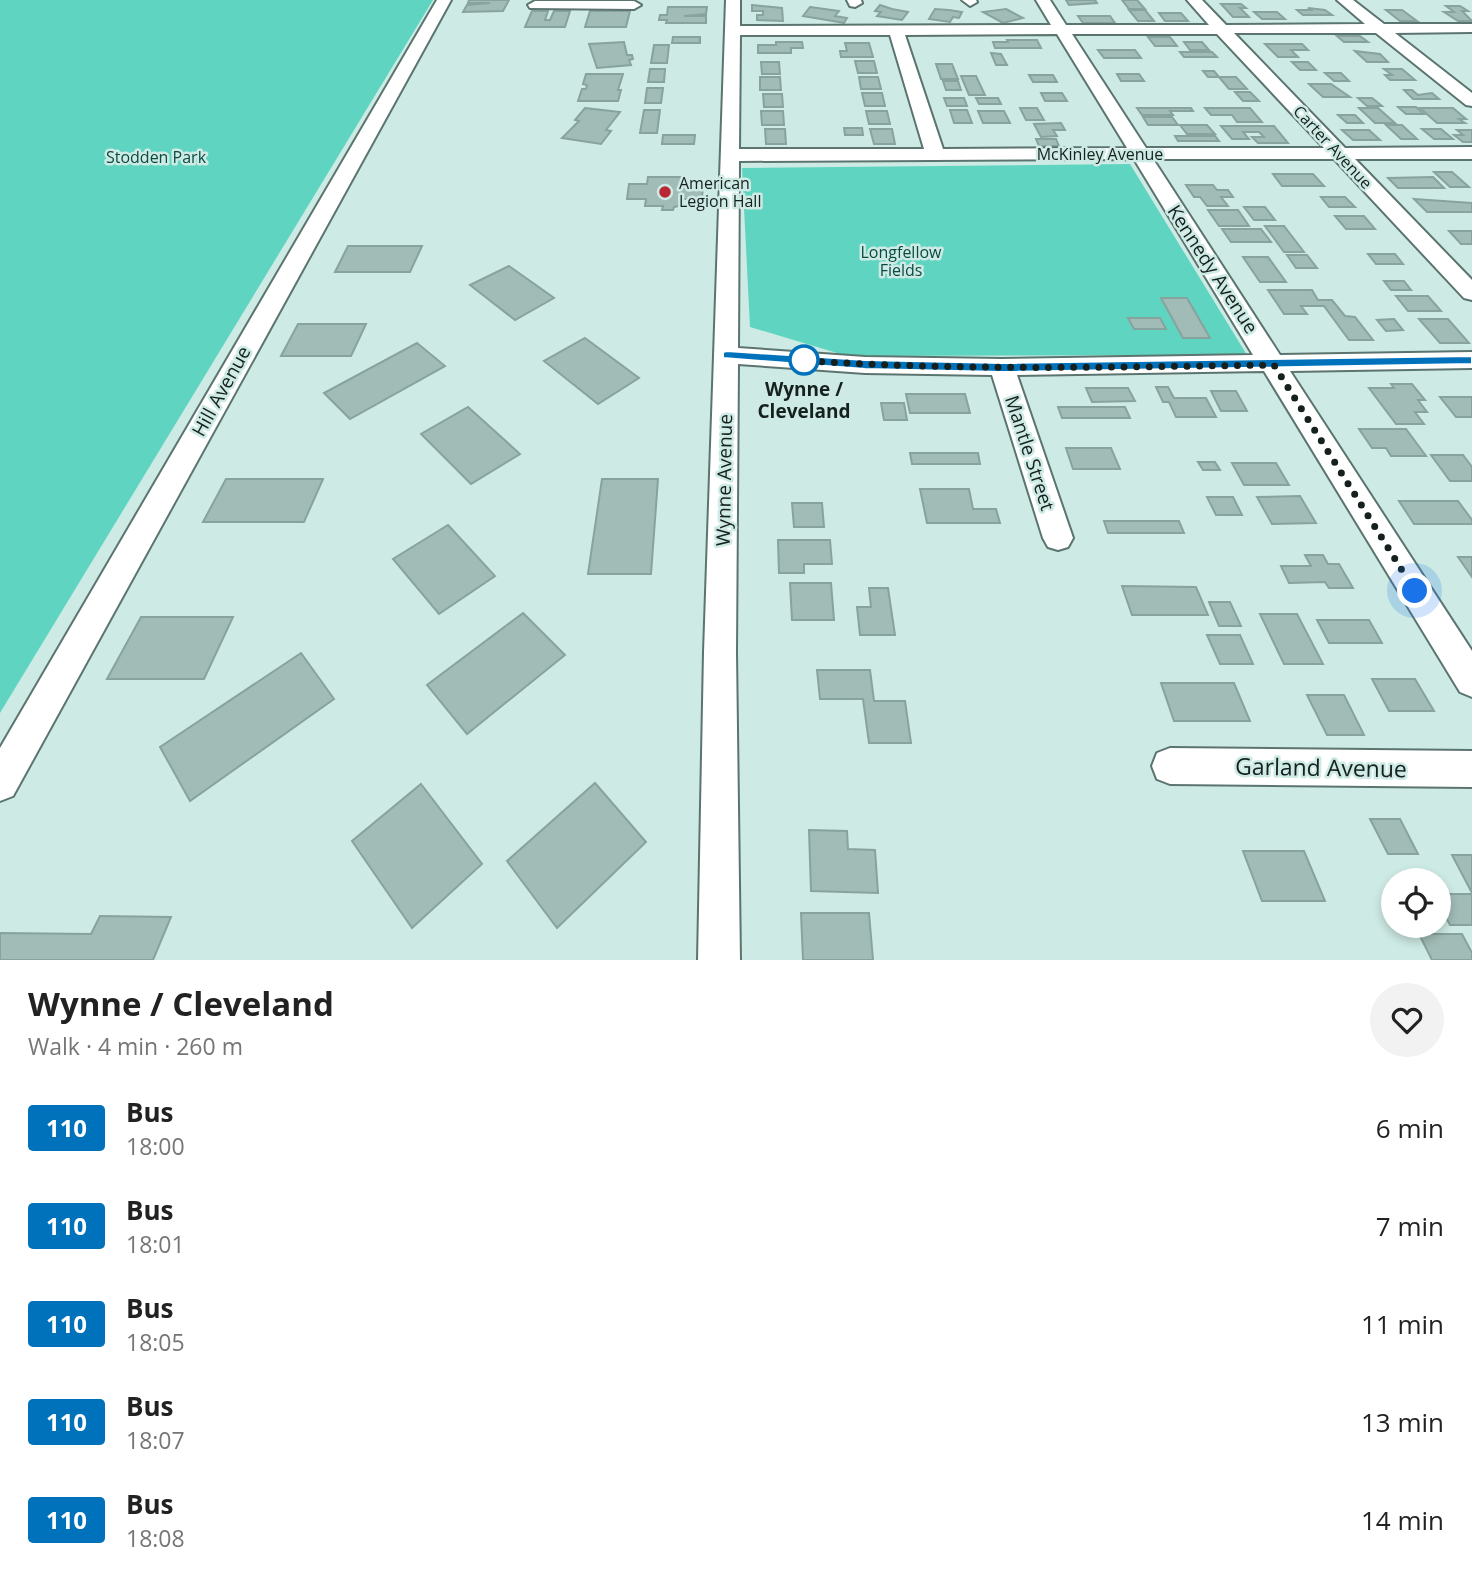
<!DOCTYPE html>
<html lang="en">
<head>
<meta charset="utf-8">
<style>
	body { margin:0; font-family:"Open Sans",sans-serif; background:#f2f2f2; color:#222; height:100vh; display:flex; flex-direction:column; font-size:26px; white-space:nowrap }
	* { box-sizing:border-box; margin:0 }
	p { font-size:23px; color:#767676 }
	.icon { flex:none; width:38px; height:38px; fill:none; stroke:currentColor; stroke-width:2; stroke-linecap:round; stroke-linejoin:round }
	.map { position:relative; height:960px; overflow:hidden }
	.panel { display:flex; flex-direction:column; background:#fff; flex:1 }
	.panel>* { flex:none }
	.badge { padding:0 14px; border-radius:5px; font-size:24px; line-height:46px }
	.buttons { position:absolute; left:1381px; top:868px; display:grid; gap:14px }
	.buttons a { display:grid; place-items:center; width:70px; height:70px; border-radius:50%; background:#fff; box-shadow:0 4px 10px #0003; font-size:35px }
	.you { position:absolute; width:35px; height:35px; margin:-18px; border:5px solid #fff; border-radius:50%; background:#1a73e8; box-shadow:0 0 0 10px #1a73e833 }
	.map>.badge { position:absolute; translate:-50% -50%; box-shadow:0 0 0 4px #fff }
	.round { display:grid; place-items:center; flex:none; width:74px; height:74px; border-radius:37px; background:#f2f2f2 }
	.overview { display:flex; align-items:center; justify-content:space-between; height:119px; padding:0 28px }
	h1 { font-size:33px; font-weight:700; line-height:52px }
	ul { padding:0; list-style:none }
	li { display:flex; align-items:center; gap:21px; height:98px; padding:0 28px }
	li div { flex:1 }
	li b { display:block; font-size:26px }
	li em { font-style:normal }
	li .badge { min-width:77px; font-weight:700; text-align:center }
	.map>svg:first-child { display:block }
	.green { fill:#5fd5c1 }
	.building { fill:#a1bcb6; stroke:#88a29d; stroke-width:2 }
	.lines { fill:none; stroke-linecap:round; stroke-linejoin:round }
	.minor-casing { stroke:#5b746f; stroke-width:4 }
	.minor { fill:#fff; fill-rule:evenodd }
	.line { fill:#0072bc; stroke:#fff; stroke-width:2 }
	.walk { stroke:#16201e; stroke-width:7; stroke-dasharray:0 12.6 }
	.poi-dot { fill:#b82733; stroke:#ceeae4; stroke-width:2.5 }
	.stop-dot { fill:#fff; stroke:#0072bc; stroke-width:3.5 }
	.labels { text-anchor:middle; stroke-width:5; stroke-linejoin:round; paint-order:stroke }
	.far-street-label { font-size:16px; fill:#16201e; stroke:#ceeae4 }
	.far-park-label { font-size:16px; fill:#094b42; stroke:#ceeae4 }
	.far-poi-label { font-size:16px; fill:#16201e; stroke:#ceeae4; text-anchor:start }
	.street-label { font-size:19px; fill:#16201e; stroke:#ceeae4 }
	.stop-label { font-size:19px; font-weight:bold; fill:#16201e; stroke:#ceeae4 }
	.near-street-label { font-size:23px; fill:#16201e; stroke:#ceeae4 }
</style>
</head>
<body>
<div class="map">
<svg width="1472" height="960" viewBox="0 0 1472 960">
	<rect width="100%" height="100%" fill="#ceeae4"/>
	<g class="green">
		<polygon points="0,0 433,0 0,713"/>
		<polygon points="1130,164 1247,355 847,356 750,327 742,168"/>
	</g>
	<g class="building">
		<polygon points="469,0 509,0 503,11 463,12 467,5 490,3 468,3"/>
		<polygon points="1066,0 1095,0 1097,3 1069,5"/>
		<polygon points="1122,0 1137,0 1145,9 1129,9"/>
		<polygon points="1221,4 1241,4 1246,8 1240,8 1249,17 1233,17"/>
		<polygon points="752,5 782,8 783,21 757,20 757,15 763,15 763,11 752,11"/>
		<polygon points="880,5 892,9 908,12 902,20 877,16 881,12 875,11"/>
		<polygon points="1446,6 1460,6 1468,11 1462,11 1472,21 1458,21 1444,12 1454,12"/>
		<polygon points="668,7 707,7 706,14 684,16 706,16 706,23 666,23 667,20 659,20 660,15 667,15"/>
		<polygon points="810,7 839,11 835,16 847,18 844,23 803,16"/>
		<polygon points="1308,8 1325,10 1332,15 1303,15 1297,10 1311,10"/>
		<polygon points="935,9 949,10 962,12 959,18 953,17 950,22 929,19"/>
		<polygon points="1006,9 1023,18 1003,23 983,12"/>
		<polygon points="1129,10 1145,10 1154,21 1138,21"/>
		<polygon points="1386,10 1402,10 1417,21 1400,21"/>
		<polygon points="532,11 548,11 545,20 550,20 554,11 570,11 565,27 525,27"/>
		<polygon points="590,11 630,11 626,27 585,27"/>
		<polygon points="1254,12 1277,12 1285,19 1262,19"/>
		<polygon points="1159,13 1181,13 1188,21 1165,21"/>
		<polygon points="1078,16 1110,16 1115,23 1083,23"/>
		<polygon points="1337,36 1360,36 1368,42 1344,42"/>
		<polygon points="673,37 700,37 700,43 672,43"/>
		<polygon points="1148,37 1170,37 1177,46 1155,46"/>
		<polygon points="1007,40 1037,40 1041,48 995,48 993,42 1008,42"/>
		<polygon points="624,42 627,55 632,55 633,59 629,60 631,65 597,68 589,44"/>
		<polygon points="776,42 802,42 803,48 791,48 791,53 758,53 758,45 776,45"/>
		<polygon points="1184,42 1202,42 1209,50 1190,50"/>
		<polygon points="845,43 869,43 873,57 841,57 840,51 847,51"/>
		<polygon points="1265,44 1302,44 1308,50 1291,50 1298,57 1278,57"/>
		<polygon points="654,45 669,45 667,63 651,63"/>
		<polygon points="1098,50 1135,50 1141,58 1104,58"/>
		<polygon points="1355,51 1380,54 1388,62 1367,62"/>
		<polygon points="1180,52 1212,52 1217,57 1184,57"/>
		<polygon points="991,53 1001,54 1007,65 996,65"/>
		<polygon points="855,61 874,61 877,73 858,73"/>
		<polygon points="761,62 779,62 780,74 762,74"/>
		<polygon points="1292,62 1308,62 1316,70 1300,70"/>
		<polygon points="936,64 952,64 958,79 941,79"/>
		<polygon points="650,69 665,69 664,82 648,82"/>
		<polygon points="1384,69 1402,69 1415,80 1390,80 1385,75 1392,75"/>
		<polygon points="1203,71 1214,71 1219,77 1236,77 1247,89 1229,89 1219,77 1208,77"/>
		<polygon points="1325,73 1341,73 1349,81 1334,81"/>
		<polygon points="586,74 623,74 618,90 621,90 618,101 578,101 582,89 586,89 587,85 583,84"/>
		<polygon points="1117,74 1139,74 1144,81 1121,81"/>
		<polygon points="1029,75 1053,75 1057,82 1033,82"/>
		<polygon points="961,76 976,76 985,95 969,95"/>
		<polygon points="760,77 780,77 781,90 760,90"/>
		<polygon points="859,77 878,77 881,89 861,89"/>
		<polygon points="943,81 958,81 961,90 946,90"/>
		<polygon points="1309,84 1331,84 1350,97 1323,97"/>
		<polygon points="647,88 663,88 661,103 645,103"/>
		<polygon points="1404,90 1412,90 1418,95 1432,93 1439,99 1413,99"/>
		<polygon points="1235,92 1250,92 1259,101 1243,101"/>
		<polygon points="862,93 882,93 885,106 865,106"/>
		<polygon points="1041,93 1062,93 1067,101 1045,101"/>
		<polygon points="763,94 782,94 783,107 764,107"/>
		<polygon points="944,98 964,98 967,106 947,106"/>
		<polygon points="976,98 998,98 1001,104 979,104"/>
		<polygon points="1358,98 1372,98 1382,106 1367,106"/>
		<polygon points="1398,107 1416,107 1424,114 1406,114"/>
		<polygon points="585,108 620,112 606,130 611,131 601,144 562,138 579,121 575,120"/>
		<polygon points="1020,108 1037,108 1044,120 1026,120"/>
		<polygon points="1137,108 1191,108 1193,111 1170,111 1173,115 1142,115"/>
		<polygon points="1205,108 1250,108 1262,122 1237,122 1232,115 1211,115"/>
		<polygon points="1359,108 1378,108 1395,123 1375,123"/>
		<polygon points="1420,108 1453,108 1466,119 1459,119 1465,123 1437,123"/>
		<polygon points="644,110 660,110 657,133 640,133"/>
		<polygon points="950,110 967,110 972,123 954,123"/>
		<polygon points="761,111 783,111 784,125 762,125"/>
		<polygon points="866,111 887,111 890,124 869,124"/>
		<polygon points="978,111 1004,111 1010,123 983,123"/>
		<polygon points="1338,115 1355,115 1363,123 1347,123"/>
		<polygon points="1143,117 1172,117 1178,125 1148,125"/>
		<polygon points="1061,123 1065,130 1053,130 1057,136 1041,137 1034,124"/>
		<polygon points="1180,125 1207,125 1215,134 1187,134"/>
		<polygon points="1386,125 1402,125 1417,139 1401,139"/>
		<polygon points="1221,126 1274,126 1288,143 1258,143 1252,137 1264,137 1259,132 1243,132 1249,139 1232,139"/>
		<polygon points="844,128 862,128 863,135 845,135"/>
		<polygon points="765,129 785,129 786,144 766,144"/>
		<polygon points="870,129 892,129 895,144 874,144"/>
		<polygon points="1422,129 1441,129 1453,139 1434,139"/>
		<polygon points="1342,130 1369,130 1380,140 1353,140"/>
		<polygon points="1457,130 1472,130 1472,142 1463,142 1454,135 1463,135"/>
		<polygon points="663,135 695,135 694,144 662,144"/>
		<polygon points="1175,136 1215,136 1219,141 1178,141"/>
		<polygon points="1036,139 1056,139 1059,146 1039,146"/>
		<polygon points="1434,172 1452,172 1469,187 1450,187"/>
		<polygon points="1273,174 1313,174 1324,186 1282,186"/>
		<polygon points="648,177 682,177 682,186 703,185 702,199 680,199 679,206 674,207 673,210 662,210 663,206 645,206 646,199 627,199 629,184 647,184"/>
		<polygon points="1433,177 1444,188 1398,188 1388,178"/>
		<polygon points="1186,185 1213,185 1217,190 1228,190 1233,197 1221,197 1228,206 1207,206 1200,197 1194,197"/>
		<polygon points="1321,197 1345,197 1355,207 1329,207"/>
		<polygon points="1414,199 1472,203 1472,212 1427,212"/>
		<polygon points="1244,207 1265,207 1275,220 1254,220"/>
		<polygon points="1208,210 1238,210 1249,226 1219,226"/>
		<polygon points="1335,216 1364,216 1375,229 1346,229"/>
		<polygon points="1265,226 1284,226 1304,252 1284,252"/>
		<polygon points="1222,229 1261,229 1271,242 1231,242"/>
		<polygon points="1449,231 1472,231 1472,244 1461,244"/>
		<polygon points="348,246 422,246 410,272 335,272"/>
		<polygon points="1368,254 1395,254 1403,264 1376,264"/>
		<polygon points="1287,255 1307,255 1317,268 1296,268"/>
		<polygon points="1243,257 1268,257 1286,282 1260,282"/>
		<polygon points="509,266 554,298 515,320 470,285"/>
		<polygon points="1384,281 1404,281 1411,290 1391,290"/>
		<polygon points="1268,290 1312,290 1318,300 1332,300 1345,316 1355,317 1373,340 1349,340 1324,306 1301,306 1307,314 1284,314"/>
		<polygon points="1396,296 1428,296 1441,311 1408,311"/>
		<polygon points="1161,298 1187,298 1210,338 1183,338"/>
		<polygon points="1128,318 1160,318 1166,329 1134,329"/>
		<polygon points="1394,319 1403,330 1386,331 1377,320"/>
		<polygon points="1419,319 1448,319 1469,343 1440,343"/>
		<polygon points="298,324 366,324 351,356 281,356"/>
		<polygon points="585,338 639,378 598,404 544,361"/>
		<polygon points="417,343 445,366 350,419 324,393"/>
		<polygon points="1391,384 1412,384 1425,400 1418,400 1427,412 1415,412 1424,424 1396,424 1369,388 1394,388"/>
		<polygon points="1156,387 1168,387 1174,398 1206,398 1216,417 1176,417 1169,402 1163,402"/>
		<polygon points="1086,388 1128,388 1135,401 1092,402"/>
		<polygon points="1211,391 1236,391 1247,411 1221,411"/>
		<polygon points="906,394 965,394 970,413 910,413"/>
		<polygon points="1440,397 1472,397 1472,417 1456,417"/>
		<polygon points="881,403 904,403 907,420 884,420"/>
		<polygon points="468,407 520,454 471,484 421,434"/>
		<polygon points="1058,407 1125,407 1130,418 1062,418"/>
		<polygon points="1359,429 1406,429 1426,456 1391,456 1386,448 1372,448"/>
		<polygon points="1066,448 1111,448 1120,469 1073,469"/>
		<polygon points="910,453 978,453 980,464 912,464"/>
		<polygon points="1431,455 1463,455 1472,467 1472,481 1450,481"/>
		<polygon points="1198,462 1215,462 1220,470 1203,470"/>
		<polygon points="1232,463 1276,463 1289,485 1244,485"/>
		<polygon points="226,479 323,479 304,522 203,522"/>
		<polygon points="602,479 658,479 651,574 588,574"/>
		<polygon points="920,489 969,489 973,509 996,509 1000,523 927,523"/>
		<polygon points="1300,496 1316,523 1272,524 1257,497"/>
		<polygon points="1207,497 1233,497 1242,515 1216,515"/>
		<polygon points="1399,501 1458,501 1472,520 1472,524 1414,524"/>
		<polygon points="792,503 822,503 824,527 794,527"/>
		<polygon points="1104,521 1179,521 1184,533 1108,533"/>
		<polygon points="448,525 495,576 439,614 393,559"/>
		<polygon points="778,540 830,540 832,564 804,564 804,573 779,573"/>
		<polygon points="1305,555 1323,555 1328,564 1339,564 1353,588 1329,588 1325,582 1289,583 1281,566 1311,566"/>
		<polygon points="1458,557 1472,557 1472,577"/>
		<polygon points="790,583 831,583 834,620 792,620"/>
		<polygon points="1122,586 1196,587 1208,615 1132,615"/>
		<polygon points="869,588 888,588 895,635 860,635 857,607 871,607"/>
		<polygon points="1209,602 1230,602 1241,626 1219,626"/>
		<polygon points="523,613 565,655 467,734 427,685"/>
		<polygon points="1260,614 1297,614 1323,664 1284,664"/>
		<polygon points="141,617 233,617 204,679 107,679"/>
		<polygon points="1317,620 1369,620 1382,643 1329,643"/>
		<polygon points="1207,635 1240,635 1253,664 1220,664"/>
		<polygon points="301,653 334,699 190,801 160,747"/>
		<polygon points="817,670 870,670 874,701 905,701 911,743 869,743 863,699 820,699"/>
		<polygon points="1372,679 1415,679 1434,711 1389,711"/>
		<polygon points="1161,683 1234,683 1250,721 1174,721"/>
		<polygon points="1307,695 1344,695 1364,735 1327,735"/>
		<polygon points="595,783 646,842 557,928 507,861"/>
		<polygon points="421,784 482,864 412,928 352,841"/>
		<polygon points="1370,819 1400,819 1418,854 1388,854"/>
		<polygon points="809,830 847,831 848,849 875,850 878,893 811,891"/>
		<polygon points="1243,851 1304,851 1325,901 1262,901"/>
		<polygon points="1452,855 1472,855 1472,893"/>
		<polygon points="1438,894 1472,894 1472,925 1450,925 1438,903"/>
		<polygon points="801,913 869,913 873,960 803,960"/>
		<polygon points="100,916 171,917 153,960 0,960 0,933 91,934"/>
		<polygon points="1419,934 1462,934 1472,953 1472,960 1432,960"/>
	</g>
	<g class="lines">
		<g class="minor-casing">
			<g id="minor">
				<polygon points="437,0 451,0 13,796 0,801 0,748"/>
				<path d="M 726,0 L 740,0 L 740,26 L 1051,25 L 1036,0 L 1050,0 L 1066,25 L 1209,25 L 1187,0 L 1202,0 L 1226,25 L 1365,24 L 1337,0 L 1353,0 L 1384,24 L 1472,24 L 1472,32 L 1395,33 L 1472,93 L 1472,106 L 1466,105 L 1376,33 L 1234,33 L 1345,148 L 1472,147 L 1472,159 L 1355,159 L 1472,280 L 1472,300 L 1464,298 L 1334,159 L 1153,159 L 1280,355 L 1472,352 L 1472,368 L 1290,371 L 1472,651 L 1472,697 L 1460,692 L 1264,371 L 1017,375 L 1073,538 L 1068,547 L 1058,550 L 1048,547 L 1043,538 L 992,375 L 865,373 L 738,364 L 736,652 L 740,960 L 698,960 L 704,652 ZM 1057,34 L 1127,148 L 943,149 L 905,35 ZM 1072,34 L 1217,34 L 1324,148 L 1146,148 ZM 740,35 L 890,35 L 924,149 L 739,149 ZM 1134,159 L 1253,355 L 1002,359 L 865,357 L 738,348 L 739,161 Z"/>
				<polygon points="847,0 861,0 862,3 855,7 850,6"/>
				<polygon points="962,0 976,0 977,2 970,6"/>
				<polygon points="535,1 634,1 641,5 634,9 530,8 528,5"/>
				<polygon points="1170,748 1472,751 1472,787 1170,784 1157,779 1152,766 1157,753"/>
			</g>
		</g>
		<use href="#minor" class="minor"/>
	</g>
	<polygon class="line" points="727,351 865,360 1002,363 1472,356 1472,364 1002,372 865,369 723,358 723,352"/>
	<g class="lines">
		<path class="walk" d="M 804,360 L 794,360 C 954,371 1114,367 1274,365 L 1415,591"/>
	</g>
	<circle class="poi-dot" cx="665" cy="192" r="7"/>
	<circle class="stop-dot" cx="804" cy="360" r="14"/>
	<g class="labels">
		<g class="far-street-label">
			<text transform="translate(1333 147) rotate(47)" y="6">Carter Avenue</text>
			<text x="1100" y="160">McKinley Avenue</text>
		</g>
		<g class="far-park-label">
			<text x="156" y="163">Stodden Park</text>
			<text x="901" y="258">Longfellow<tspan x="901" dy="18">Fields</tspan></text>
		</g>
		<g class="far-poi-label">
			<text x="679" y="189">American<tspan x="679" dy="18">Legion Hall</tspan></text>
		</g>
		<g class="street-label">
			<text transform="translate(1213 269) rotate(57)" y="7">Kennedy Avenue</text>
			<text transform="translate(221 391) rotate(-61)" y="7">Hill Avenue</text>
			<text transform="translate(1030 453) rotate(72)" y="7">Mantle Street</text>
			<text transform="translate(724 480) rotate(-89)" y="7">Wynne Avenue</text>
		</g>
		<g class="stop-label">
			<text x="804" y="396">Wynne /<tspan x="804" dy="22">Cleveland</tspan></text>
		</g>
		<g class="near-street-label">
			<text transform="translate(1321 768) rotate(1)" y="8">Garland Avenue</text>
		</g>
	</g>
</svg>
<div class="buttons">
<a><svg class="icon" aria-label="locate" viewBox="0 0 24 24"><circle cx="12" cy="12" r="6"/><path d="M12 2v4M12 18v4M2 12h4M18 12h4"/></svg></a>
</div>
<div class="you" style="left:1415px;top:591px"></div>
</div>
<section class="panel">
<div class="overview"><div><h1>Wynne / Cleveland</h1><p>Walk · 4 min · 260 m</p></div><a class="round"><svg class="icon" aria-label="heart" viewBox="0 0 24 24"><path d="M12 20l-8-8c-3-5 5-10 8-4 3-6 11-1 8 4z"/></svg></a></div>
<ul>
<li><span class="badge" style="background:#0072bc;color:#fff">110</span><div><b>Bus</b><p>18:00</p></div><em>6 min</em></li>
<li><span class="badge" style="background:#0072bc;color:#fff">110</span><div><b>Bus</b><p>18:01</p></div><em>7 min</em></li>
<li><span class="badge" style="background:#0072bc;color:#fff">110</span><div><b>Bus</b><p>18:05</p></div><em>11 min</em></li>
<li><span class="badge" style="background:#0072bc;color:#fff">110</span><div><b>Bus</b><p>18:07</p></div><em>13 min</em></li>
<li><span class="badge" style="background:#0072bc;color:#fff">110</span><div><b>Bus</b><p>18:08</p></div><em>14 min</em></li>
</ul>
</section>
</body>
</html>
